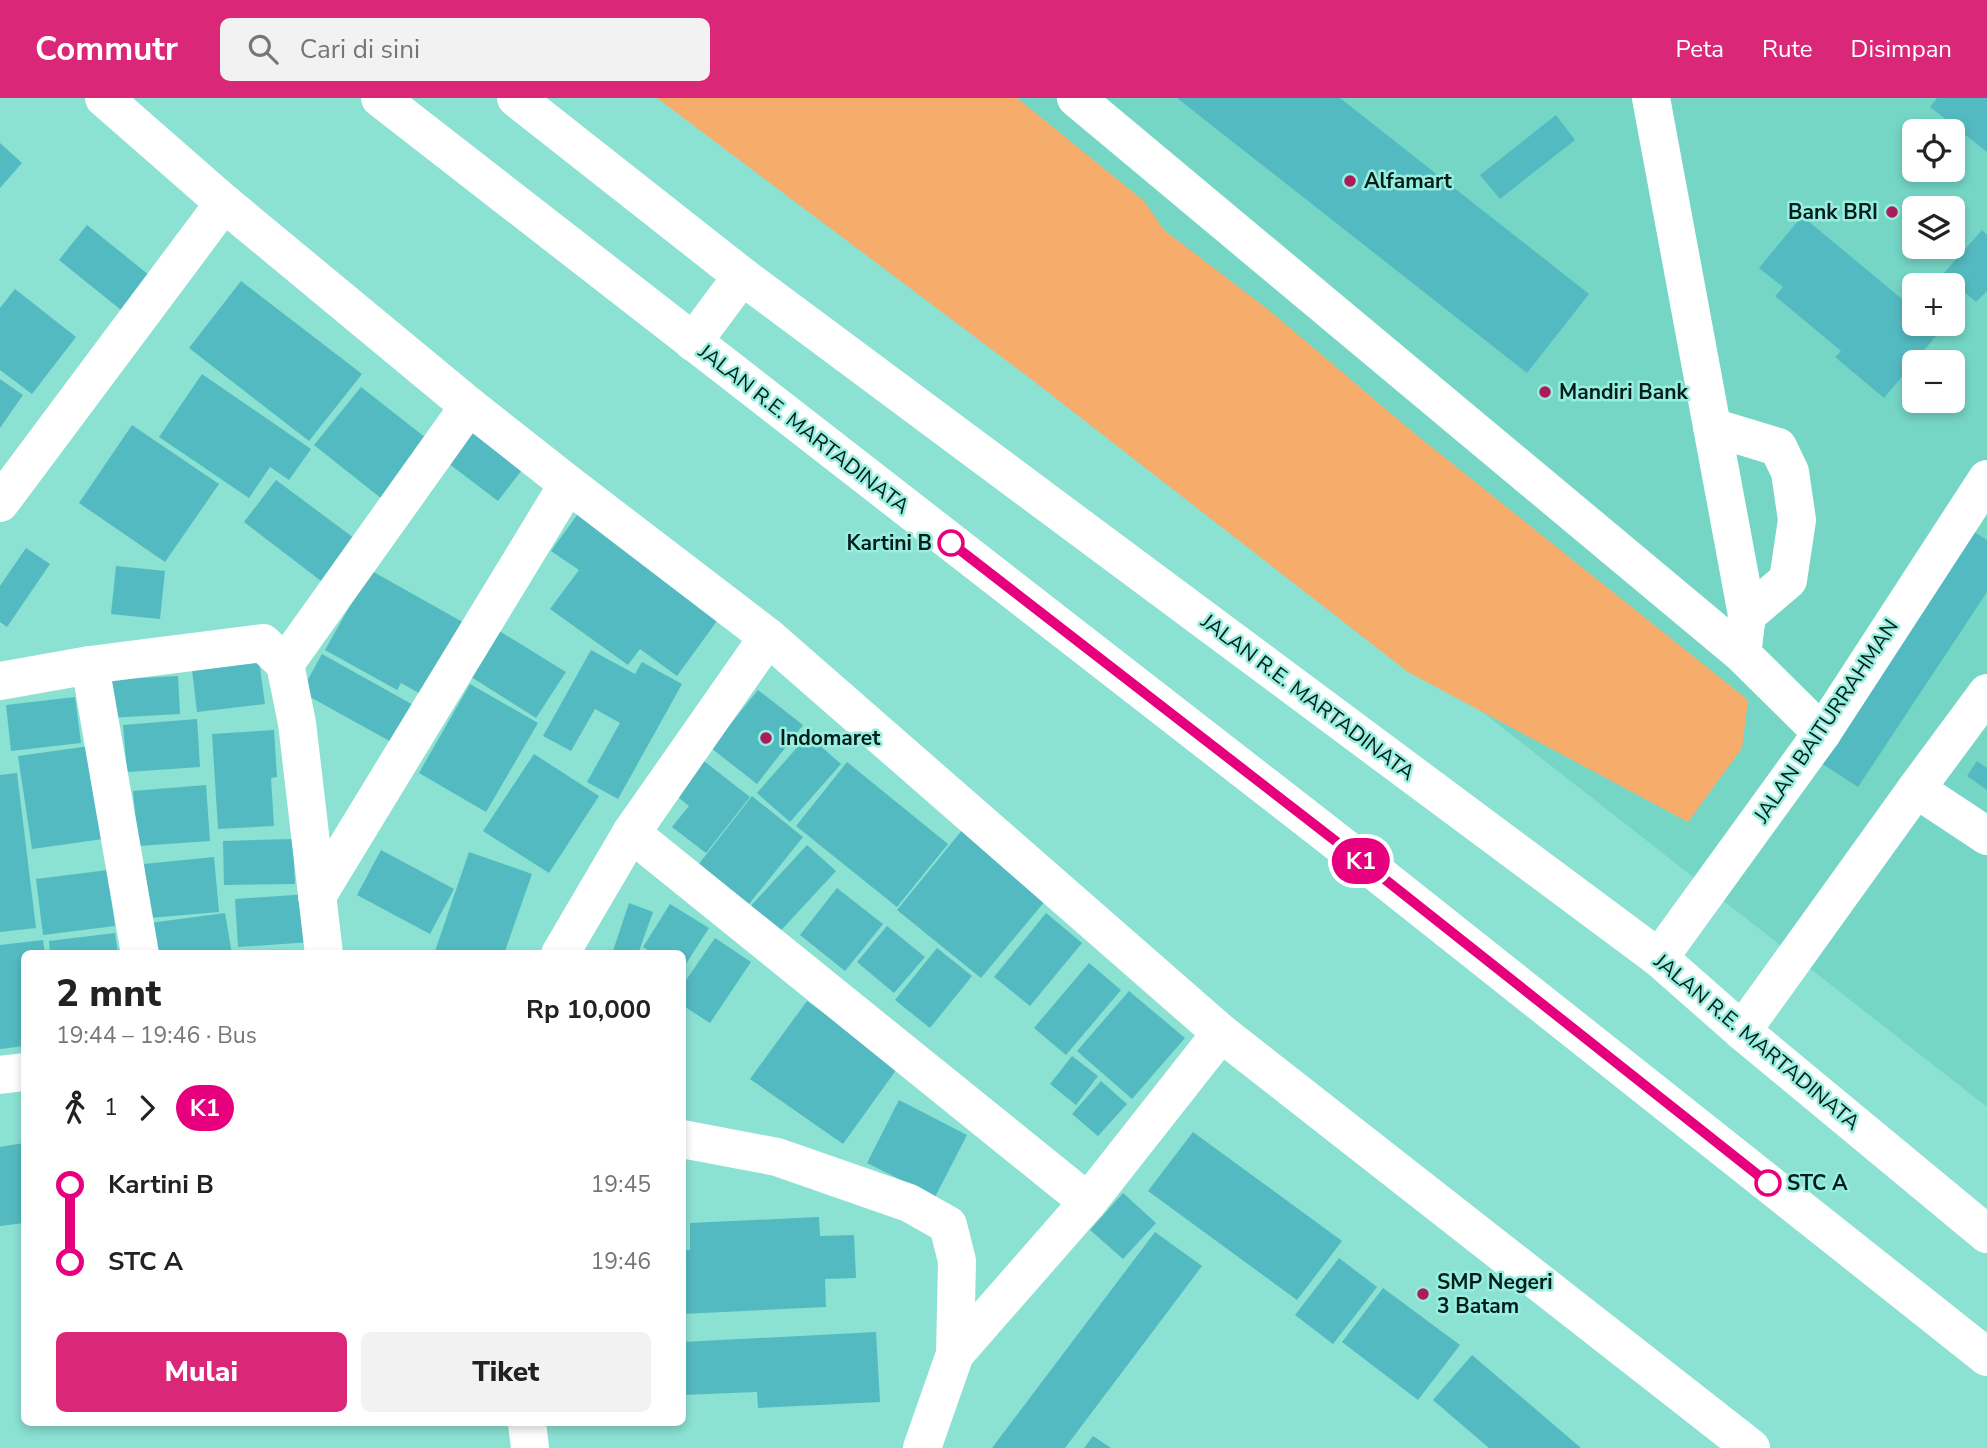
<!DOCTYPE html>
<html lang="id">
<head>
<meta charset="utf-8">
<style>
	body { margin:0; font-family:"Nunito Sans",sans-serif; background:#f2f2f2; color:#222; height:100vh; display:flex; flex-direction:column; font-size:26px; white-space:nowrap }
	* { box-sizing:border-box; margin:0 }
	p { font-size:23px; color:#767676 }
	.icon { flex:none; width:38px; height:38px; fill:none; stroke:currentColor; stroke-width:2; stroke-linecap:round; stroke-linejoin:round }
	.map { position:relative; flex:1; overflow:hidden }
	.drawer { position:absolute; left:21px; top:852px; width:665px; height:476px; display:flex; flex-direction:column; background:#fff; border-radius:10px; box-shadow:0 4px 10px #0003 }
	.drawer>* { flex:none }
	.badge { padding:0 14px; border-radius:23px; font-size:24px; line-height:46px }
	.controls { position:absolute; left:1902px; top:21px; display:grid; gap:14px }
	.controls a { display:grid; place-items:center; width:63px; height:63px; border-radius:10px; background:#fff; box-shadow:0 4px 10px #0003; font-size:35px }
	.map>.badge { position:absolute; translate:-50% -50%; box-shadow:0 0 0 4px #fff }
	.legs { display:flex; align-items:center; gap:10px; height:77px; padding:0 35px; font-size:23px }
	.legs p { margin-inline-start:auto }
	.summary { display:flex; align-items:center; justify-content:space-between; height:119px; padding:0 35px }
	h1 { font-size:38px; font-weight:800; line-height:52px }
	.button { display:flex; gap:14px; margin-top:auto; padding:14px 35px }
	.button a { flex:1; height:80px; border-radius:10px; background:#db2777; color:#fff; font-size:28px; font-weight:800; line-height:80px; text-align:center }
	.button a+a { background:#f2f2f2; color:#222 }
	ul { padding:0 35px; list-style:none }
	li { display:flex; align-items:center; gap:24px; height:77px; font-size:26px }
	li i { display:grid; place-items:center; width:10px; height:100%; margin:0 9px; background:currentColor }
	li i::after { content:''; width:18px; height:18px; margin:-9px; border:5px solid; border-radius:50%; background:#fff }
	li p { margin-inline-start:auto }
	li:first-child i { background:linear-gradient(#0000 50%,currentColor 0) }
	li:last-child i { background:linear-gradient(currentColor 50%,#0000 0) }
	header { display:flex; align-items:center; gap:42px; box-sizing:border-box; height:98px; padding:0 35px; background:#db2777; color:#fff }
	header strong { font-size:33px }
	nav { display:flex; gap:38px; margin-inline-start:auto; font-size:24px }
	.search { width:490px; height:63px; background:#f2f2f2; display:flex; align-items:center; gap:18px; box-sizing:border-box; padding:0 24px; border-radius:10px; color:#767676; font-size:26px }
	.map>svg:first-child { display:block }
	.built { fill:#75d6c6; fill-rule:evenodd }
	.green { fill:#f6ad6b }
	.building { fill:#54bac1 }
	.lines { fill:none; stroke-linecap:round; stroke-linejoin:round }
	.minor { stroke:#fff; stroke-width:38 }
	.highway { stroke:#fff; stroke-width:38 }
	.line-1-casing { stroke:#fff; stroke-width:16 }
	.line-1 { stroke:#e6007e; stroke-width:10 }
	.poi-dot { fill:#ab1c58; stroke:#98eedf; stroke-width:2.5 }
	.stop-1-dot { fill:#fff; stroke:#e6007e; stroke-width:3.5 }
	.labels { text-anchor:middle; stroke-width:5; stroke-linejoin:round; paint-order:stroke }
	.poi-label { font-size:21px; font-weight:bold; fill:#031e1a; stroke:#98eedf; text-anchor:start }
	.street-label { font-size:21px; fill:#031e1a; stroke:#98eedf }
	.stop-label { font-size:21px; font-weight:bold; fill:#031e1a; stroke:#98eedf; text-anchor:end }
</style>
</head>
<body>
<header>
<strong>Commutr</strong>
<div class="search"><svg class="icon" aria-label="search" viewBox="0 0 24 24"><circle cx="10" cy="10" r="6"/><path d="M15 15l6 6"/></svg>Cari di sini</div>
<nav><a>Peta</a><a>Rute</a><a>Disimpan</a></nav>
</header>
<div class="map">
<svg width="1987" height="1350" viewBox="0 0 1987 1350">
	<rect width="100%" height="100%" fill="#8be1d2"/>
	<path class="built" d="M 698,0 L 1987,0 L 1987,1009 ZM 1914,33 L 1953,33 L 1953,72 L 1914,72 ZM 1914,110 L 1953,110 L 1953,149 L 1914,149 ZM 1914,187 L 1953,187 L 1953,226 L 1914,226 ZM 1914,264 L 1953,264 L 1953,303 L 1914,303 Z"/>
	<polygon class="green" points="657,0 1017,0 1144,103 1164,132 1270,213 1414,335 1748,602 1742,650 1688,724 1408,574 1031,281"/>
	<g class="building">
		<polygon points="1177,0 1340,0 1589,196 1527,275"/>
		<polygon points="1937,0 1987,0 1987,54 1930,9"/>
		<polygon points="1556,17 1575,42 1500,101 1480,77"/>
		<polygon points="0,45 22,65 0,90"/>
		<polygon points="1802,118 1914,211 1914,226 1933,226 1941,232 1884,300 1835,259 1841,253 1775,198 1783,189 1759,170"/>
		<polygon points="87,127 149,177 121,212 59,162"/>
		<polygon points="1982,132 1987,137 1987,193 1976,204 1943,176"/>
		<polygon points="241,183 362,276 309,343 189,250"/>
		<polygon points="15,191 76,239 32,296 0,272 0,210"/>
		<polygon points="202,276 311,351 289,382 270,369 249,400 159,339"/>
		<polygon points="0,281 23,297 0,330"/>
		<polygon points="361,289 435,347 387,405 314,347"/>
		<polygon points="132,327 219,386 165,464 79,405"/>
		<polygon points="471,334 522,372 498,403 448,365"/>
		<polygon points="276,382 362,446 329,489 244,424"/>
		<polygon points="580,413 722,516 677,578 640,551 628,567 550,511 579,472 551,453"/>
		<polygon points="1971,432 1987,442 1987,494 1858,689 1818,663"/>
		<polygon points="26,450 50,466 7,529 0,524 0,488"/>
		<polygon points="116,468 165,473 160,521 111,516"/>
		<polygon points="370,472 468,527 428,600 401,585 397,592 325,552"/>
		<polygon points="496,531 566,574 536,620 468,577"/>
		<polygon points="591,552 635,576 642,564 682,586 618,701 587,684 620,625 595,611 571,653 543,638"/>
		<polygon points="258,555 265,606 197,614 191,563"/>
		<polygon points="322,556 415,608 395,646 301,594"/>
		<polygon points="178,578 180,616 107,620 105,582"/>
		<polygon points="470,586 538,625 486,714 419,675"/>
		<polygon points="758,592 803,627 757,686 711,650"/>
		<polygon points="75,599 81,645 11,653 6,607"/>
		<polygon points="197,621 200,669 127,674 123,627"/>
		<polygon points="274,632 277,679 271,680 274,728 218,731 212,636"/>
		<polygon points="808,637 841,666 790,724 757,695"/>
		<polygon points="90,648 103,741 32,751 18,658"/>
		<polygon points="534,656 599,698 549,775 483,733"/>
		<polygon points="695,656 750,699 706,755 672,729 689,708 668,691"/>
		<polygon points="1977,663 1987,670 1987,692 1967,678"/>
		<polygon points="847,664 948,746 897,809 796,728"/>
		<polygon points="17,675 36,830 0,834 0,677"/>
		<polygon points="206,687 210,743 138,748 133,693"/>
		<polygon points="752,698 803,739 745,811 695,771"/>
		<polygon points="967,726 1045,803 981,880 897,812"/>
		<polygon points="293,741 295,786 224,787 223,743"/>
		<polygon points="807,747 836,773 774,840 745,814"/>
		<polygon points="381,752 454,791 430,836 357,797"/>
		<polygon points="469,754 532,776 519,813 504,856 434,856"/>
		<polygon points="214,759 219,814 149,820 144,766"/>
		<polygon points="108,772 115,828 43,837 36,781"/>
		<polygon points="837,790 883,826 845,873 800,837"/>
		<polygon points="309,796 312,844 238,849 235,801"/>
		<polygon points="629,805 653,814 638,856 612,856"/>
		<polygon points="670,806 709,830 682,872 682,856 654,856 643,849"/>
		<polygon points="225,815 232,856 146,856 142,826"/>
		<polygon points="1046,815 1082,845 1030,908 994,879"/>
		<polygon points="887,828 925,859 894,895 857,864"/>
		<polygon points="115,835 118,856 50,856 49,843"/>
		<polygon points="715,840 751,864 710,925 682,907 682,888"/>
		<polygon points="43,842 45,856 24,856 24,948 0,951 0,847"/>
		<polygon points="937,850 972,878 930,930 895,902"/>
		<polygon points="1089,865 1121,892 1066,957 1034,930"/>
		<polygon points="1129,893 1185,940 1132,1001 1077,953"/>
		<polygon points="807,903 899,968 843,1046 750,981"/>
		<polygon points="1072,958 1098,978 1076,1007 1050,986"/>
		<polygon points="1101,983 1127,1006 1098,1038 1072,1016"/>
		<polygon points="899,1002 967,1037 935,1099 867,1065"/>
		<polygon points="1193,1034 1342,1143 1297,1202 1148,1093"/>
		<polygon points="24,1045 24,1125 0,1128 0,1049"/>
		<polygon points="1123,1095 1156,1125 1123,1161 1090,1132"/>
		<polygon points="819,1119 820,1138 854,1137 856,1180 825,1181 826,1209 682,1216 682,1152 690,1152 690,1125"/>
		<polygon points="1155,1134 1202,1168 1065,1350 992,1350"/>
		<polygon points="1339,1160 1377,1189 1333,1246 1295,1217"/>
		<polygon points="1383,1190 1460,1247 1418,1302 1342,1244"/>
		<polygon points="876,1234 880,1304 758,1310 757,1294 682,1297 682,1244"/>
		<polygon points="1472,1257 1581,1350 1489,1350 1433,1302"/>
		<polygon points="1093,1338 1111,1350 1084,1350"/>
	</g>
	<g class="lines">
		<g class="minor">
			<polyline points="104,0 224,105 469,308 568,386 768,539 1221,935 1751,1350"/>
			<polyline points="1076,0 1742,556 1822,635"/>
			<polyline points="1651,0 1747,517 1742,556"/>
			<polyline points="1712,329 1778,349 1790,374 1797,422 1788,482 1747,517"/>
			<polyline points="0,405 224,105"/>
			<polyline points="285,566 469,308"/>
			<polyline points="90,567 140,856"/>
			<polyline points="0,583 90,567 263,545 285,566 297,625 324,856"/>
			<polyline points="1916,691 1987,738"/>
			<polyline points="631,735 1088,1104"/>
			<polyline points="317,798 568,386"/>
			<polyline points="560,856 631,735 768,539"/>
			<polyline points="1659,860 1822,635 1987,381"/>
			<polyline points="1742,933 1916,691 1987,595"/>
			<polyline points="0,977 24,974"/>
			<polyline points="682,1041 777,1059 909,1105 948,1127 957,1163 955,1256 922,1350"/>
			<polyline points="955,1256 1088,1104 1221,935"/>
			<polyline points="527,1325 530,1350"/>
		</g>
		<g class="highway">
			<polyline points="380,0 1382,779 1987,1259"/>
			<polyline points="516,0 742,178 1659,860 1742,933 1987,1136"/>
			<polyline points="693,244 742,178"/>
		</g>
	</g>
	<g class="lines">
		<g class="line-1-casing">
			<polyline id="line-1" points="951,445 1382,779 1768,1085"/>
		</g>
		<use href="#line-1" class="line-1"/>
	</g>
	<g class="poi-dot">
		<circle cx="1350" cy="83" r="7"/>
		<circle cx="1892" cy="114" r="7"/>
		<circle cx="1545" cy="294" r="7"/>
		<circle cx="766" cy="640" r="7"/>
		<circle cx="1423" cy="1196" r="7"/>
	</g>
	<g class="stop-1-dot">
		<circle cx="951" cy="445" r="12"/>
		<circle cx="1768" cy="1085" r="12"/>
	</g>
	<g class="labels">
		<g class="poi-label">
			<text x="1364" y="90">Alfamart</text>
			<text x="1878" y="121" text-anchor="end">Bank BRI</text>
			<text x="1559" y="301">Mandiri Bank</text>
			<text x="780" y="647">Indomaret</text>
			<text x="1437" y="1191">SMP Negeri<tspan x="1437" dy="24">3 Batam</tspan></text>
		</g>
		<g class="street-label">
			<text transform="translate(804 331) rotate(38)" y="7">JALAN R.E. MARTADINATA</text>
			<text transform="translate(1308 599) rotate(37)" y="7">JALAN R.E. MARTADINATA</text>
			<text transform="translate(1826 623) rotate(-56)" y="7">JALAN BAITURRAHMAN</text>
			<text transform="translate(1757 944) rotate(40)" y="7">JALAN R.E. MARTADINATA</text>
		</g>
		<g class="stop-label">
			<text x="932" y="452">Kartini B</text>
			<text x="1787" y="1092" text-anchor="start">STC A</text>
		</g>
	</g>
</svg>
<div class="controls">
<a><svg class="icon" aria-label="locate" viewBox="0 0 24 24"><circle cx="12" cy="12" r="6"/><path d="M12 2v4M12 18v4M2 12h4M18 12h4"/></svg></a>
<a><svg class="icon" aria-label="layers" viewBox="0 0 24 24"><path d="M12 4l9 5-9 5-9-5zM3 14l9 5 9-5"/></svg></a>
<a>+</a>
<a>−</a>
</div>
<b class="badge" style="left:1361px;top:763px;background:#e6007e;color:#fff">K1</b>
<section class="drawer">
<div class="summary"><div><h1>2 mnt</h1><p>19:44 – 19:46 · Bus</p></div><b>Rp 10,000</b></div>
<div class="legs"><svg class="icon" aria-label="walk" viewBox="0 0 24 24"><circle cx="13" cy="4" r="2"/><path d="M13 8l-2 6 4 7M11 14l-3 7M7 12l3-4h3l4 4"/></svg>1<svg class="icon" aria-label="forward" viewBox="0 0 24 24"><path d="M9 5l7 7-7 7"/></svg><b class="badge" style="background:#e6007e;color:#fff">K1</b></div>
<ul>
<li><i style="color:#e6007e"></i><b>Kartini B</b><p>19:45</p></li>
<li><i style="color:#e6007e"></i><b>STC A</b><p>19:46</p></li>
</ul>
<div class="button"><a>Mulai</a><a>Tiket</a></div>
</section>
</div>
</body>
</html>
